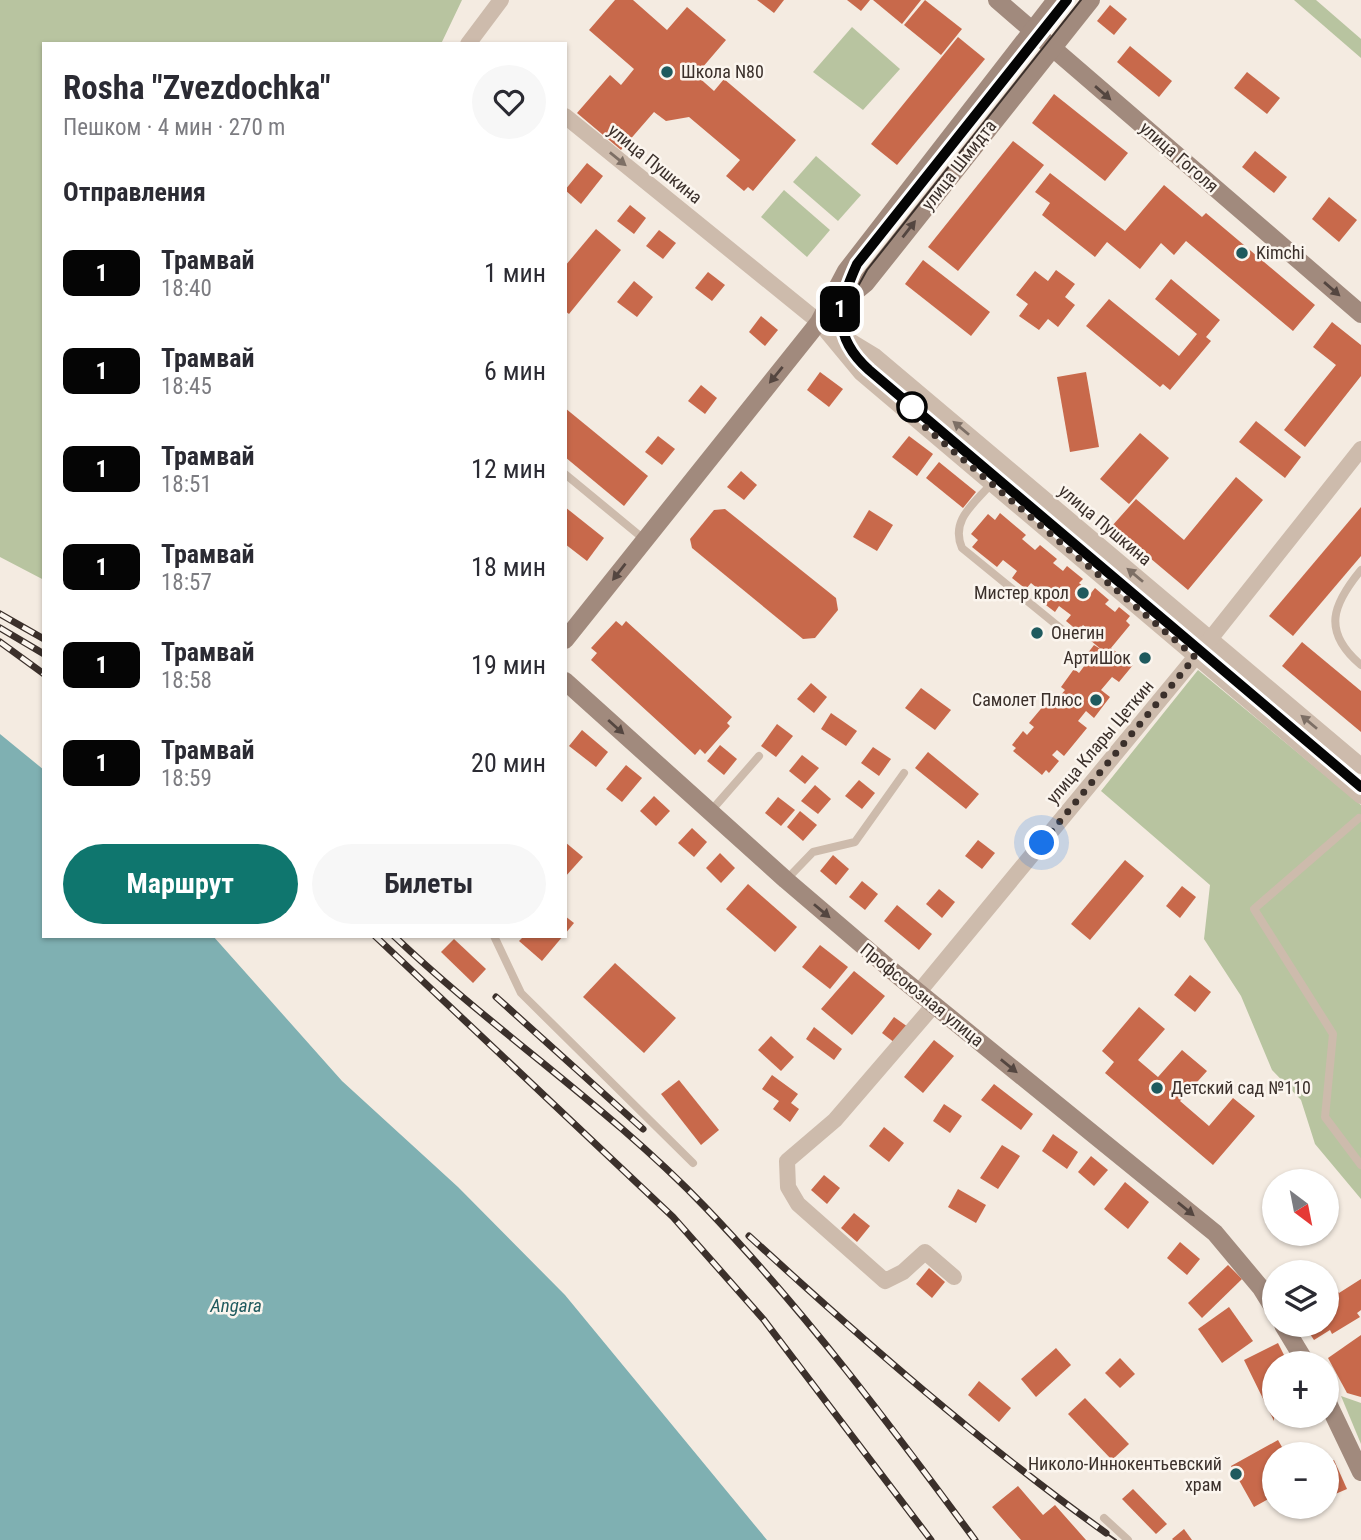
<!DOCTYPE html>
<html lang="ru">
<head>
<meta charset="utf-8">
<style>
	body { margin:0; font-family:"Roboto Condensed",sans-serif; background:#f7f7f7; color:#2b2b33; height:100vh; display:flex; flex-direction:column; font-size:26px; white-space:nowrap }
	* { box-sizing:border-box; margin:0 }
	p { font-size:23px; color:#7c7c81 }
	.icon { flex:none; width:38px; height:38px; fill:none; stroke:currentColor; stroke-width:2; stroke-linecap:round; stroke-linejoin:round }
	.map { position:relative; flex:1; overflow:hidden }
	.drawer { position:absolute; left:42px; top:42px; width:525px; height:896px; display:flex; flex-direction:column; background:#fff; border-radius:0px; box-shadow:0 2px 5px #0004 }
	.drawer>* { flex:none }
	.badge { padding:0 14px; border-radius:10px; font-size:24px; line-height:46px }
	.needle { width:46px; rotate:148deg }
	.tools { position:absolute; left:1262px; top:1169px; display:grid; gap:14px }
	.tools a { display:grid; place-items:center; width:77px; height:77px; border-radius:50%; background:#fff; box-shadow:0 2px 5px #0004; font-size:35px }
	.you { position:absolute; width:35px; height:35px; margin:-18px; border:5px solid #fff; border-radius:50%; background:#1a73e8; box-shadow:0 0 0 10px #1a73e833 }
	.map>.badge { position:absolute; translate:-50% -50%; box-shadow:0 0 0 4px #fff }
	h2 { padding:0 21px; font-size:26px; line-height:63px }
	.round { display:grid; place-items:center; flex:none; width:74px; height:74px; border-radius:37px; background:#f7f7f7 }
	.headline { display:flex; align-items:center; justify-content:space-between; height:119px; padding:0 21px }
	h1 { font-size:33px; font-weight:700; line-height:52px }
	.button { display:flex; gap:14px; margin-top:auto; padding:14px 21px }
	.button a { flex:1; height:80px; border-radius:42px; background:#0f766e; color:#fff; font-size:28px; font-weight:700; line-height:80px; text-align:center }
	.button a+a { background:#f7f7f7; color:#2b2b33 }
	ul { padding:0; list-style:none }
	li { display:flex; align-items:center; gap:21px; height:98px; padding:0 21px }
	li div { flex:1 }
	li b { display:block; font-size:26px }
	li em { font-style:normal }
	li .badge { min-width:77px; font-weight:700; text-align:center }
	.map>svg:first-child { display:block }
	.green { fill:#b8c4a0 }
	.water { fill:#7fb0b2 }
	.building { fill:#c8694b }
	.lines { fill:none; stroke-linecap:round; stroke-linejoin:round }
	.lane { stroke:#cdbbac; stroke-width:8 }
	.street { stroke:#cdbbac; stroke-width:16 }
	.secondary { stroke:#a18a7d; stroke-width:18 }
	.tram { stroke:#3b302b; stroke-width:2 }
	.rail-casing { stroke:#3b302b; stroke-width:7 }
	.rail { stroke:#fbf5ee; stroke-width:4.5; stroke-dasharray:13; stroke-linecap:butt }
	.oneway { fill:#544640 }
	.oneway2 { fill:#7d6f65 }
	.line-casing { stroke:#fff; stroke-width:16 }
	.line { stroke:#050505; stroke-width:10 }
	.walk { stroke:#3b302b; stroke-width:7; stroke-dasharray:0 12.6 }
	.poi-dot { fill:#1f5a5e; stroke:#fbf5ee; stroke-width:2.5 }
	.stop-dot { fill:#fff; stroke:#050505; stroke-width:3.5 }
	.labels { text-anchor:middle; stroke-width:5; stroke-linejoin:round; paint-order:stroke }
	.poi-label { font-size:18px; fill:#3b302b; stroke:#fbf5ee; text-anchor:start }
	.street-label { font-size:18px; fill:#3b302b; stroke:#fbf5ee }
	.water-label { font-size:19px; font-style:italic; fill:#1f5a5e; stroke:#fbf5ee }
</style>
</head>
<body>
<div class="map">
<svg width="1361" height="1540" viewBox="0 0 1361 1540">
	<rect width="100%" height="100%" fill="#f4ebe1"/>
	<g class="green">
		<polygon points="0,0 462,0 441,44 44,44 44,580 0,557"/>
		<polygon points="1294,0 1316,0 1361,39 1361,58"/>
		<polygon points="852,27 900,69 863,110 813,72"/>
		<polygon points="816,156 861,195 838,221 793,182"/>
		<polygon points="784,190 830,230 807,257 761,217"/>
		<polygon points="1198,670 1361,805 1361,1199 1315,1144 1301,1100 1272,1070 1241,996 1204,939 1210,885 1101,791"/>
		<polygon points="1341,1396 1361,1403 1361,1444"/>
	</g>
	<polygon class="water" points="0,734 44,770 44,936 213,936 342,1081 458,1187 565,1295 767,1540 0,1540"/>
	<g class="building">
		<polygon points="615,0 633,0 667,30 687,7 726,40 696,75 714,91 724,79 796,140 753,191 748,187 744,191 726,176 740,160 689,117 666,121 654,112 621,150 577,113 610,75 621,85 634,69 589,30"/>
		<polygon points="757,0 784,0 774,13"/>
		<polygon points="847,0 870,0 861,11"/>
		<polygon points="873,0 921,0 902,24"/>
		<polygon points="925,0 962,29 941,55 904,25"/>
		<polygon points="1110,5 1127,19 1114,35 1097,21"/>
		<polygon points="958,37 985,59 897,165 871,144"/>
		<polygon points="1130,46 1172,81 1159,97 1117,62"/>
		<polygon points="1247,72 1280,98 1267,114 1234,88"/>
		<polygon points="1054,94 1128,153 1105,181 1032,123"/>
		<polygon points="1013,141 1044,165 958,271 928,247"/>
		<polygon points="1255,151 1287,177 1274,193 1242,167"/>
		<polygon points="587,163 603,176 581,204 565,190"/>
		<polygon points="1050,173 1125,231 1164,185 1202,217 1206,213 1315,305 1293,331 1186,241 1174,255 1161,243 1140,269 1107,242 1095,257 1042,215 1050,203 1035,192"/>
		<polygon points="1329,197 1357,220 1339,242 1312,219"/>
		<polygon points="630,205 646,218 634,234 617,221"/>
		<polygon points="596,229 621,250 569,314 565,311 565,266"/>
		<polygon points="659,230 676,243 663,259 646,246"/>
		<polygon points="923,260 990,312 971,336 905,284"/>
		<polygon points="1056,270 1075,284 1065,297 1075,305 1058,327 1048,319 1039,330 1019,316 1028,304 1016,295 1035,271 1048,281"/>
		<polygon points="708,272 725,285 712,301 695,288"/>
		<polygon points="1171,279 1220,320 1206,337 1211,341 1170,390 1163,384 1160,387 1086,326 1109,299 1179,356 1197,334 1155,299"/>
		<polygon points="634,281 653,297 637,317 617,302"/>
		<polygon points="761,316 778,330 765,346 749,332"/>
		<polygon points="1332,322 1361,345 1361,376 1305,447 1284,430 1336,365 1313,347"/>
		<polygon points="820,372 843,389 829,407 807,390"/>
		<polygon points="1086,372 1099,447 1070,452 1057,377"/>
		<polygon points="701,385 717,398 705,414 688,401"/>
		<polygon points="565,408 648,476 624,506 565,457"/>
		<polygon points="1256,421 1301,457 1285,478 1239,442"/>
		<polygon points="1140,433 1169,458 1129,504 1100,479"/>
		<polygon points="658,436 675,449 662,465 645,452"/>
		<polygon points="909,436 933,454 917,476 892,457"/>
		<polygon points="939,462 976,492 963,508 926,478"/>
		<polygon points="741,471 757,485 744,500 727,487"/>
		<polygon points="1236,477 1263,500 1188,590 1112,526 1136,499 1184,540"/>
		<polygon points="565,507 604,538 587,561 565,544"/>
		<polygon points="1361,507 1361,556 1293,636 1269,616"/>
		<polygon points="725,509 836,598 838,610 815,638 803,639 692,548 690,539 714,510"/>
		<polygon points="869,510 893,525 877,551 853,537"/>
		<polygon points="1000,513 1026,535 1022,539 1035,550 1040,545 1057,559 1053,563 1063,571 1067,566 1083,579 1079,583 1091,593 1095,588 1109,600 1105,604 1115,612 1119,607 1130,616 1126,621 1130,625 1111,648 1133,665 1119,682 1112,677 1101,690 1110,697 1094,718 1086,711 1078,721 1087,728 1064,756 1057,750 1052,755 1059,761 1049,773 1046,770 1042,775 1013,751 1016,748 1012,745 1023,731 1027,735 1034,727 1029,723 1050,698 1055,702 1065,690 1061,687 1074,669 1079,673 1088,661 1084,658 1094,645 1102,650 1090,640 1095,635 1083,625 1078,631 1066,621 1071,615 1059,606 1055,612 1038,599 1043,593 1031,583 1026,589 1012,578 1017,571 1003,560 997,567 972,547 978,540 971,534 988,514 995,520"/>
		<polygon points="616,621 622,626 626,621 732,717 727,723 730,726 705,754 700,749 695,755 591,660 597,653 591,648"/>
		<polygon points="1302,642 1361,691 1361,732 1282,666"/>
		<polygon points="811,683 827,697 814,713 797,699"/>
		<polygon points="921,688 951,710 935,730 905,708"/>
		<polygon points="831,713 857,731 846,746 821,729"/>
		<polygon points="777,724 793,736 776,757 761,746"/>
		<polygon points="582,730 608,752 596,767 569,746"/>
		<polygon points="720,745 737,759 724,775 707,761"/>
		<polygon points="873,747 891,759 879,776 861,763"/>
		<polygon points="928,752 979,794 966,809 915,768"/>
		<polygon points="802,755 819,768 805,784 789,771"/>
		<polygon points="626,765 642,778 622,802 606,789"/>
		<polygon points="859,780 875,793 862,809 845,796"/>
		<polygon points="815,785 831,799 818,814 801,801"/>
		<polygon points="654,796 670,811 656,826 640,811"/>
		<polygon points="778,797 795,810 781,826 765,813"/>
		<polygon points="800,811 817,825 803,841 787,827"/>
		<polygon points="692,828 707,842 694,857 678,843"/>
		<polygon points="978,840 995,853 982,869 965,856"/>
		<polygon points="565,842 583,857 565,877"/>
		<polygon points="720,853 735,868 721,883 706,868"/>
		<polygon points="833,855 849,869 836,885 820,871"/>
		<polygon points="1125,860 1144,876 1090,940 1071,924"/>
		<polygon points="862,881 878,894 865,910 849,897"/>
		<polygon points="748,884 797,927 775,952 726,909"/>
		<polygon points="1182,886 1196,897 1180,918 1166,906"/>
		<polygon points="939,889 955,902 942,918 926,904"/>
		<polygon points="897,905 932,934 919,950 884,921"/>
		<polygon points="565,916 574,923 565,934"/>
		<polygon points="524,936 563,936 542,961 519,941"/>
		<polygon points="454,939 486,969 473,983 441,952"/>
		<polygon points="820,945 848,967 830,989 802,967"/>
		<polygon points="615,963 676,1018 644,1053 583,997"/>
		<polygon points="854,971 885,996 852,1035 821,1009"/>
		<polygon points="1190,975 1211,992 1195,1012 1174,995"/>
		<polygon points="1139,1007 1165,1029 1138,1060 1158,1077 1182,1050 1207,1071 1180,1101 1209,1126 1233,1098 1255,1116 1213,1165 1105,1073 1114,1062 1102,1051"/>
		<polygon points="894,1017 908,1027 895,1043 882,1033"/>
		<polygon points="814,1027 842,1049 834,1060 806,1039"/>
		<polygon points="771,1036 794,1057 781,1071 758,1050"/>
		<polygon points="934,1040 954,1056 923,1093 904,1077"/>
		<polygon points="772,1075 798,1094 791,1103 799,1109 790,1122 773,1109 779,1101 762,1089"/>
		<polygon points="679,1080 719,1130 701,1145 661,1094"/>
		<polygon points="994,1084 1033,1114 1021,1130 981,1100"/>
		<polygon points="944,1104 962,1116 950,1133 933,1121"/>
		<polygon points="884,1127 904,1143 889,1162 869,1146"/>
		<polygon points="1053,1134 1078,1152 1067,1169 1042,1151"/>
		<polygon points="1002,1145 1020,1156 998,1189 980,1178"/>
		<polygon points="1091,1156 1108,1170 1094,1186 1078,1172"/>
		<polygon points="824,1175 840,1188 827,1204 811,1190"/>
		<polygon points="1125,1182 1149,1202 1128,1229 1104,1209"/>
		<polygon points="958,1189 986,1205 976,1223 948,1207"/>
		<polygon points="854,1213 870,1226 857,1242 841,1228"/>
		<polygon points="1180,1242 1200,1259 1187,1275 1167,1258"/>
		<polygon points="1228,1265 1242,1279 1202,1318 1188,1303"/>
		<polygon points="929,1268 945,1282 932,1298 916,1284"/>
		<polygon points="1326,1273 1339,1293 1361,1279 1361,1310 1357,1313 1360,1317 1332,1334 1330,1330 1314,1340 1304,1325 1326,1325"/>
		<polygon points="1229,1307 1253,1341 1222,1363 1198,1329"/>
		<polygon points="1361,1335 1361,1397 1347,1393 1328,1358"/>
		<polygon points="1278,1343 1288,1363 1274,1363 1274,1421 1244,1360"/>
		<polygon points="1056,1348 1071,1365 1036,1397 1021,1379"/>
		<polygon points="1120,1358 1135,1374 1120,1388 1105,1373"/>
		<polygon points="979,1381 1011,1408 999,1422 968,1395"/>
		<polygon points="1085,1398 1129,1444 1112,1460 1068,1414"/>
		<polygon points="1278,1440 1286,1454 1274,1454 1274,1496 1254,1507 1231,1466"/>
		<polygon points="1334,1460 1347,1489 1326,1498 1326,1464"/>
		<polygon points="1018,1486 1043,1515 1055,1505 1086,1540 1021,1540 992,1507"/>
		<polygon points="1133,1489 1167,1524 1156,1534 1122,1499"/>
		<polygon points="1184,1529 1192,1540 1173,1540 1172,1539"/>
	</g>
	<g class="lines">
		<g class="lane">
			<polyline points="565,474 645,540"/>
			<path d="M 991,484 C 974,504 950,520 962,548 L 1064,631"/>
			<path d="M 1361,570 C 1333,604 1321,631 1361,665"/>
			<polyline points="710,812 759,756"/>
			<polyline points="1359,818 1254,909 1333,1034 1325,1117 1361,1165"/>
			<polyline points="786,880 813,852 855,842 904,773"/>
			<polyline points="494,936 521,993 693,1163"/>
			<polyline points="1104,1518 1128,1540"/>
		</g>
		<g class="street">
			<polyline points="468,44 501,0"/>
			<polyline points="565,116 819,322 875,356 1361,766"/>
			<polyline points="827,332 861,373 1361,796"/>
			<polyline points="918,993 1211,638 1361,449"/>
			<polyline points="934,1005 835,1120 787,1161 788,1187 798,1204 885,1281 903,1272 925,1252 954,1277"/>
		</g>
		<g class="secondary">
			<polyline points="997,0 1361,314"/>
			<polyline points="827,315 866,283 1091,0"/>
			<polyline points="565,640 819,322 846,271 1056,0"/>
			<polyline points="565,681 786,880 896,974 1215,1233 1261,1288 1274,1309"/>
			<polyline points="1283,1325 1306,1363"/>
			<polyline points="1326,1399 1361,1472"/>
		</g>
		<g class="tram">
			<path d="M 1067,0 L 857,264 C 837,306 831,335 869,370 L 1361,787"/>
			<polyline points="851,299 867,270 1081,0"/>
			<polyline points="1106,1533 1116,1540"/>
		</g>
		<g class="rail-casing">
			<g id="rail">
				<polyline points="0,614 44,639"/>
				<polyline points="0,628 44,654"/>
				<polyline points="0,642 44,674"/>
				<polyline points="375,936 673,1217 764,1320 931,1540"/>
				<path d="M 394,936 C 494,1031 610,1108 705,1207 C 805,1311 890,1425 975,1540"/>
				<polyline points="496,997 643,1129"/>
				<path d="M 749,1236 C 864,1341 980,1443 1106,1533"/>
			</g>
		</g>
		<use href="#rail" class="rail"/>
	</g>
	<defs><path id="oneway-solid" d="M-6-.8H1V-3.2L6.5 0L1 3.2V.8H-6Z" transform="scale(1.75)"/></defs>
	<g class="oneway">
		<use href="#oneway-solid" transform="translate(1103 93) rotate(41)"/>
		<use href="#oneway-solid" transform="translate(909 229) rotate(-52)"/>
		<use href="#oneway-solid" transform="translate(1332 289) rotate(41)"/>
		<use href="#oneway-solid" transform="translate(776 375) rotate(129)"/>
		<use href="#oneway-solid" transform="translate(619 572) rotate(128)"/>
		<use href="#oneway-solid" transform="translate(616 727) rotate(42)"/>
		<use href="#oneway-solid" transform="translate(822 911) rotate(40)"/>
		<use href="#oneway-solid" transform="translate(1009 1066) rotate(39)"/>
		<use href="#oneway-solid" transform="translate(1186 1209) rotate(39)"/>
	</g>
	<g class="oneway2">
		<use href="#oneway-solid" transform="translate(618 159) rotate(39)"/>
		<use href="#oneway-solid" transform="translate(961 428) rotate(-140)"/>
		<use href="#oneway-solid" transform="translate(1135 575) rotate(-140)"/>
		<use href="#oneway-solid" transform="translate(1309 722) rotate(-140)"/>
	</g>
	<g class="lines">
		<g class="line-casing">
			<path id="line" d="M 1067,0 L 857,264 C 838,306 831,336 869,370 L 1361,787"/>
		</g>
		<use href="#line" class="line"/>
		<polyline class="walk" points="912,407 898,404 1195,657 1042,843"/>
	</g>
	<g class="poi-dot">
		<circle cx="667" cy="72" r="7"/>
		<circle cx="1242" cy="253" r="7"/>
		<circle cx="1083" cy="593" r="7"/>
		<circle cx="1037" cy="633" r="7"/>
		<circle cx="1145" cy="658" r="7"/>
		<circle cx="1096" cy="700" r="7"/>
		<circle cx="1157" cy="1088" r="7"/>
		<circle cx="1236" cy="1474" r="7"/>
	</g>
	<circle class="stop-dot" cx="912" cy="407" r="14"/>
	<g class="labels">
		<g class="poi-label">
			<text x="681" y="78">Школа N80</text>
			<text x="1256" y="259">Kimchi</text>
			<text x="1069" y="599" text-anchor="end">Мистер крол</text>
			<text x="1051" y="639">Онегин</text>
			<text x="1131" y="664" text-anchor="end">АртиШок</text>
			<text x="1082" y="706" text-anchor="end">Самолет Плюс</text>
			<text x="1171" y="1094">Детский сад №110</text>
			<text x="1222" y="1470" text-anchor="end">Николо-Иннокентьевский<tspan x="1222" dy="21">храм</tspan></text>
		</g>
		<g class="street-label">
			<text transform="translate(1179 157) rotate(41)" y="6">улица Гоголя</text>
			<text transform="translate(655 164) rotate(39)" y="6">улица Пушкина</text>
			<text transform="translate(959 165) rotate(-52)" y="6">улица Шмидта</text>
			<text transform="translate(1105 525) rotate(40)" y="6">улица Пушкина</text>
			<text transform="translate(1100 742) rotate(-50)" y="6">улица Клары Цеткин</text>
			<text transform="translate(922 995) rotate(39)" y="6">Профсоюзная улица</text>
		</g>
		<g class="water-label">
			<text x="236" y="1312">Angara</text>
		</g>
	</g>
</svg>
<div class="tools">
<a><svg class="needle" viewBox="-14 -14 28 28"><path d="M0-13l5 13h-10z" fill="#e53935"/><path d="M0 13l5-13h-10z" fill="#7c7c81"/></svg></a>
<a><svg class="icon" aria-label="layers" viewBox="0 0 24 24"><path d="M12 4l9 5-9 5-9-5zM3 14l9 5 9-5"/></svg></a>
<a>+</a>
<a>−</a>
</div>
<div class="you" style="left:1042px;top:843px"></div>
<b class="badge" style="left:840px;top:309px;background:#050505;color:#fff">1</b>
<section class="drawer">
<div class="headline"><div><h1>Rosha &quot;Zvezdochka&quot;</h1><p>Пешком · 4 мин · 270 m</p></div><a class="round"><svg class="icon" aria-label="heart" viewBox="0 0 24 24"><path d="M12 20l-8-8c-3-5 5-10 8-4 3-6 11-1 8 4z"/></svg></a></div>
<h2>Отправления</h2>
<ul>
<li><span class="badge" style="background:#050505;color:#fff">1</span><div><b>Трамвай</b><p>18:40</p></div><em>1 мин</em></li>
<li><span class="badge" style="background:#050505;color:#fff">1</span><div><b>Трамвай</b><p>18:45</p></div><em>6 мин</em></li>
<li><span class="badge" style="background:#050505;color:#fff">1</span><div><b>Трамвай</b><p>18:51</p></div><em>12 мин</em></li>
<li><span class="badge" style="background:#050505;color:#fff">1</span><div><b>Трамвай</b><p>18:57</p></div><em>18 мин</em></li>
<li><span class="badge" style="background:#050505;color:#fff">1</span><div><b>Трамвай</b><p>18:58</p></div><em>19 мин</em></li>
<li><span class="badge" style="background:#050505;color:#fff">1</span><div><b>Трамвай</b><p>18:59</p></div><em>20 мин</em></li>
</ul>
<div class="button"><a>Маршрут</a><a>Билеты</a></div>
</section>
</div>
</body>
</html>
